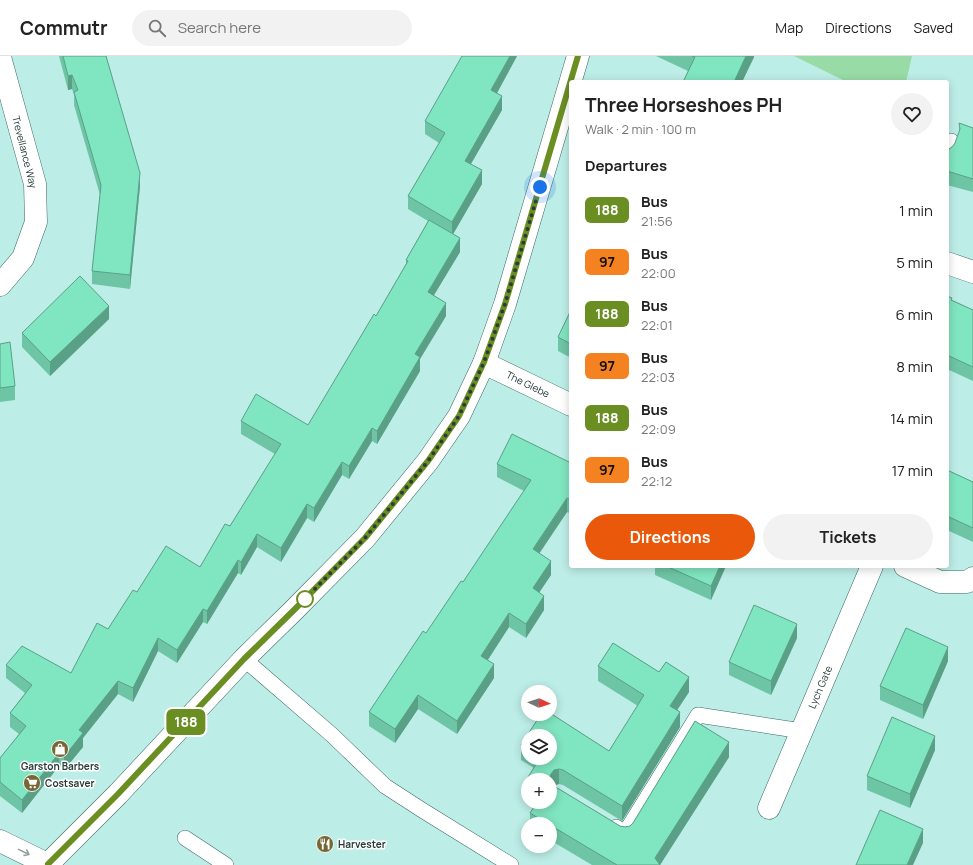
<!DOCTYPE html>
<html lang="en">
<head>
<meta charset="utf-8">
<style>
	body { margin:0; font-family:Manrope,sans-serif; background:#f2f2f2; color:#222; height:100vh; display:flex; flex-direction:column; font-size:15px; white-space:nowrap }
	* { box-sizing:border-box; margin:0 }
	p { font-size:13px; color:#767676 }
	.icon { flex:none; width:22px; height:22px; fill:none; stroke:currentColor; stroke-width:2; stroke-linecap:round; stroke-linejoin:round }
	.map { position:relative; flex:1; overflow:hidden }
	.drawer { position:absolute; left:569px; top:24px; width:380px; height:488px; display:flex; flex-direction:column; background:#fff; border-radius:4px; box-shadow:0 2px 10px #0003 }
	.drawer>* { flex:none }
	.badge { padding:0 8px; border-radius:6px; font-size:14px; line-height:26px }
	.needle { width:26px; rotate:93deg }
	.controls { position:absolute; left:521px; top:629px; display:grid; gap:8px }
	.controls a { display:grid; place-items:center; width:36px; height:36px; border-radius:50%; background:#fff; box-shadow:0 2px 10px #0003; font-size:20px }
	.you { position:absolute; width:20px; height:20px; margin:-10px; border:3px solid #fff; border-radius:50%; background:#1a73e8; box-shadow:0 0 0 6px #1a73e833 }
	.map>.badge { position:absolute; translate:-50% -50%; box-shadow:0 0 0 2px #fff }
	h2 { padding:0 16px; font-size:15px; line-height:36px }
	.round { display:grid; place-items:center; flex:none; width:42px; height:42px; border-radius:21px; background:#f2f2f2 }
	.headline { display:flex; align-items:center; justify-content:space-between; height:68px; padding:0 16px }
	h1 { font-size:19px; font-weight:700; line-height:30px }
	.button { display:flex; gap:8px; margin-top:auto; padding:8px 16px }
	.button a { flex:1; height:46px; border-radius:24px; background:#ea580c; color:#fff; font-size:16px; font-weight:700; line-height:46px; text-align:center }
	.button a+a { background:#f2f2f2; color:#222 }
	ul { padding:0; list-style:none }
	li { display:flex; align-items:center; gap:12px; height:52px; padding:0 16px }
	li div { flex:1 }
	li b { display:block; font-size:15px }
	li em { font-style:normal }
	li .badge { min-width:44px; font-weight:700; text-align:center }
	header { display:flex; align-items:center; gap:24px; box-sizing:border-box; height:56px; padding:0 20px; background:#fff; border-bottom:1px solid #e0e0e0 }
	header strong { font-size:19px }
	nav { display:flex; gap:22px; margin-inline-start:auto; font-size:14px }
	.search { width:280px; height:36px; background:#f2f2f2; display:flex; align-items:center; gap:10px; box-sizing:border-box; padding:0 14px; border-radius:22px; color:#767676; font-size:15px }
	.map>svg:first-child { display:block }
	.green { fill:#98dba6 }
	.lines { fill:none; stroke-linecap:round; stroke-linejoin:round }
	.lane-casing { stroke:#3b6763; stroke-width:16 }
	.street-casing { stroke:#3b6763; stroke-width:23 }
	.secondary-casing { stroke:#3b6763; stroke-width:23 }
	.highway-casing { stroke:#3b6763; stroke-width:23 }
	.lane { stroke:#fff; stroke-width:15 }
	.street { stroke:#fff; stroke-width:22 }
	.secondary { stroke:#fff; stroke-width:22 }
	.highway { stroke:#fff; stroke-width:22 }
	.wall { fill:#6ec5a6; fill-rule:evenodd }
	.shaded-wall { fill:#5aa087 }
	.building { fill:#80e5c1; stroke:#5aa087 }
	.oneway { stroke:#949e9c }
	.line-casing { stroke:#fff; stroke-width:9 }
	.line { stroke:#6b8e23; stroke-width:6 }
	.walk { stroke:#293c3a; stroke-width:4; stroke-dasharray:0 7.2 }
	.stop-dot { fill:#fff; stroke:#6b8e23; stroke-width:2 }
	.labels { text-anchor:middle; stroke-width:3; stroke-linejoin:round; paint-order:stroke }
	.street-label { font-size:10px; fill:#293c3a; stroke:#fff }
	.poi-label { font-size:10px; font-weight:bold; fill:#293c3a; stroke:#fff; text-anchor:start }
</style>
</head>
<body>
<header>
<strong>Commutr</strong>
<div class="search"><svg class="icon" aria-label="search" viewBox="0 0 24 24"><circle cx="10" cy="10" r="6"/><path d="M15 15l6 6"/></svg>Search here</div>
<nav><a>Map</a><a>Directions</a><a>Saved</a></nav>
</header>
<div class="map">
<svg width="973" height="809" viewBox="0 0 973 809">
	<rect width="100%" height="100%" fill="#bdede7"/>
	<polygon class="green" points="794,0 912,0 906,26 847,26"/>
	<g class="lines">
		<g class="lane-casing">
			<g id="lane">
				<polyline points="947,98 951,85"/>
				<polyline points="244,603 332,679 385,730 422,754 511,809"/>
				<polyline points="616,771 625,777 698,659 802,675"/>
				<polyline points="185,782 226,809"/>
			</g>
		</g>
		<g class="street-casing">
			<g id="street">
				<polyline points="0,1 35,128 36,166 23,202 0,229"/>
				<polyline points="947,207 973,216"/>
				<polyline points="484,307 571,349"/>
				<polyline points="905,510 940,526 967,526 973,522"/>
				<polyline points="769,752 872,510"/>
			</g>
		</g>
		<g class="secondary-casing">
			<polyline id="secondary" points="48,808 118,738 244,603 294,554 365,482 428,405 459,360 484,307 505,248 578,0"/>
		</g>
		<g class="highway-casing">
			<polyline id="highway" points="0,785 49,809"/>
		</g>
		<use href="#lane" class="lane"/>
		<use href="#street" class="street"/>
		<use href="#secondary" class="secondary"/>
		<use href="#highway" class="highway"/>
	</g>
	<g class="wall">
		<polygon points="59,0 106,0 140,130 130,233 92,228 92,215 100,139 74,49 74,39 72,33 68,34"/>
		<polygon points="517,0 497,37 502,54 471,108 482,128 453,178 460,196 434,239 446,260 420,303 420,315 377,388 372,385 349,423 342,419 314,466 307,462 281,506 257,491 241,519 238,517 207,568 203,566 177,607 158,595 133,646 118,638 83,682 83,691 64,714 59,710 22,757 0,740 0,702 19,678 10,671 10,657 25,637 6,622 6,609 71,617 108,573 137,536 200,511 230,470 275,398 241,378 241,365 308,369 376,260 406,208 406,204 428,165 408,153 408,140 439,87 425,78 425,65"/>
		<polygon points="656,0 754,0 754,1 742,26 683,26 688,15"/>
		<polygon points="959,67 973,72 973,136 947,129 947,93 949,93 953,90 955,87 959,76"/>
		<polygon points="947,240 952,244 973,254 973,325 947,313"/>
		<polygon points="571,254 571,302 558,295 558,281"/>
		<polygon points="109,263 50,320 22,291 22,277"/>
		<polygon points="0,288 15,330 15,344 0,346"/>
		<polygon points="571,407 571,458 567,456 539,497 551,519 539,536 544,554 526,582 509,571 488,604 494,622 457,678 418,653 395,687 369,670 369,656 463,526 524,435 497,421 497,408"/>
		<polygon points="947,414 973,426 973,486 947,474"/>
		<polygon points="654,510 726,510 711,544 655,519 655,510"/>
		<polygon points="797,582 771,639 729,619 729,606"/>
		<path d="M 613,587 L 659,616 L 666,606 L 689,621 L 689,636 L 677,654 L 680,656 L 680,671 L 622,765 L 563,729 L 559,728 L 554,730 L 620,770 L 625,771 L 630,770 L 633,767 L 695,665 L 729,686 L 729,701 L 660,809 L 592,809 L 550,784 L 550,768 L 530,768 L 530,757 L 536,748 L 533,746 L 550,746 L 550,724 L 528,724 L 528,742 L 525,741 L 525,726 L 534,712 L 521,704 L 521,689 L 541,658 L 550,658 L 550,657 L 609,695 L 638,650 L 598,625 L 598,610 ZM 528,680 L 550,680 L 550,702 L 528,702 Z"/>
		<polygon points="948,605 923,663 880,644 880,630"/>
		<polygon points="935,694 910,752 867,734 867,720"/>
	</g>
	<g class="shaded-wall">
		<polygon points="510,0 517,0 491,48 491,34"/>
		<polygon points="746,0 754,0 754,1 742,26 734,26"/>
		<polygon points="72,19 72,33 68,34 68,20"/>
		<polygon points="502,40 502,54 465,118 465,105"/>
		<polygon points="482,114 482,128 452,180 452,166"/>
		<polygon points="140,117 140,130 130,233 130,219"/>
		<polygon points="460,182 460,196 428,249 428,236"/>
		<polygon points="446,247 446,260 420,303 420,315 377,388 377,375 415,298"/>
		<polygon points="109,250 109,263 50,320 50,306"/>
		<polygon points="372,372 372,385 349,423 349,410"/>
		<polygon points="342,406 342,419 314,466 314,452"/>
		<polygon points="567,442 567,456 533,507 533,493"/>
		<polygon points="307,448 307,462 281,506 281,492"/>
		<polygon points="257,478 257,491 241,519 241,506"/>
		<polygon points="238,504 238,517 207,568 207,555"/>
		<polygon points="551,505 551,519 533,546 533,532"/>
		<polygon points="720,510 726,510 711,544 711,530"/>
		<polygon points="544,540 544,554 526,582 526,568"/>
		<polygon points="203,553 203,566 177,607 177,594"/>
		<polygon points="509,557 509,571 481,614 481,600"/>
		<polygon points="797,568 797,582 771,639 771,625"/>
		<polygon points="158,582 158,595 133,646 133,632"/>
		<polygon points="948,591 948,605 923,663 923,649"/>
		<polygon points="494,608 494,622 457,678 457,665"/>
		<polygon points="689,621 689,636 670,665 670,650"/>
		<polygon points="118,625 118,638 83,682 83,691 64,714 64,701 79,674"/>
		<polygon points="418,639 418,653 395,687 395,673"/>
		<polygon points="680,656 680,671 622,765 622,750"/>
		<polygon points="935,680 935,694 910,752 910,738"/>
		<polygon points="729,686 729,701 660,809 655,809 655,802"/>
		<polygon points="59,697 59,710 22,757 22,744"/>
		<polygon points="559,713 559,728 554,729 551,733 550,721 551,718 554,714"/>
		<polygon points="923,773 923,787 913,809 907,809"/>
	</g>
	<g class="building">
		<polygon points="63,0 106,0 140,117 130,219 92,215 101,129 74,36 78,34 72,19 68,20"/>
		<polygon points="462,0 510,0 491,34 502,40 465,105 482,114 452,166 408,140 445,77 425,65"/>
		<polygon points="692,0 746,0 734,26 683,26 695,1"/>
		<polygon points="959,67 973,72 973,123 947,115 947,93 949,93 953,90 955,87 960,73"/>
		<polygon points="429,164 460,182 428,236 446,247 415,298 420,301 377,375 372,372 349,410 342,406 314,452 307,448 281,492 257,478 241,506 238,504 207,555 203,553 177,594 158,582 133,632 118,625 79,674 83,677 64,701 59,697 22,744 0,726 0,702 26,670 10,657 32,629 6,609 22,590 71,617 97,567 108,573 133,534 137,536 166,490 200,511 225,468 230,470 281,388 241,365 256,338 308,369 374,258 376,260 408,205 406,204"/>
		<polygon points="80,220 109,250 50,306 22,277"/>
		<polygon points="947,240 952,242 951,244 973,254 973,311 947,299"/>
		<polygon points="571,254 571,288 558,281"/>
		<polygon points="10,286 15,330 0,332 0,288"/>
		<polygon points="512,378 571,407 571,444 567,442 533,493 551,505 533,532 544,540 526,568 509,557 481,600 494,608 457,665 418,639 395,673 369,656 423,575 426,577 461,525 463,526 531,424 497,408"/>
		<polygon points="947,414 973,426 973,472 947,460"/>
		<polygon points="666,510 720,510 711,530"/>
		<polygon points="754,549 797,568 771,625 729,606"/>
		<polygon points="906,572 948,591 923,649 880,630"/>
		<polygon points="613,587 659,616 666,606 689,621 670,650 680,656 622,750 563,714 559,713 554,714 551,718 550,721 551,726 554,730 620,770 625,771 630,770 633,767 695,665 729,686 655,802 660,809 617,809 550,769 550,768 548,768 530,757 537,746 550,746 550,724 528,724 528,728 525,726 540,702 550,702 550,680 528,680 528,693 521,689 541,658 550,658 550,657 609,695 644,639 598,610"/>
		<polygon points="892,661 935,680 910,738 867,720"/>
		<polygon points="880,754 923,773 907,809 856,809"/>
	</g>
	<defs><path id="oneway-shaft" d="M-6 0H5M1.5-3L5.5 0L1.5 3" fill="none" stroke-width="1.6" stroke-linecap="round" stroke-linejoin="round"/></defs>
	<use class="oneway" href="#oneway-shaft" transform="translate(24 796) rotate(26)"/>
	<g class="lines">
		<g class="line-casing">
			<polyline id="line" points="48,808 118,738 244,603 294,554 365,482 428,405 459,360 484,306 505,248 578,0"/>
		</g>
		<use href="#line" class="line"/>
		<polyline class="walk" points="305,543 365,482 428,405 459,360 484,306 505,248 540,131"/>
	</g>
	<defs>
		<g id="shop-disc" transform="scale(0.9)"><circle r="9.5" fill="#766735" stroke="#fff"/><path d="M-5-2.5h2.3a2.7 3.5 0 0 1 5.4 0H5L5.5 6h-11ZM-1.5-2.5h3a1.5 2.3 0 0 0-3 0Z" fill="#fff"/></g>
		<g id="supermarket-disc" transform="scale(0.9)"><circle r="9.5" fill="#766735" stroke="#fff"/><path d="M-6-5.5h2.5l.6 2H6L4.5 2H-2.5L-4.4-4H-6ZM-1.5 3.2a1.3 1.3 0 1 0 .1 0ZM3 3.2a1.3 1.3 0 1 0 .1 0Z" fill="#fff"/></g>
		<g id="restaurant-disc" transform="scale(0.9)"><circle r="9.5" fill="#766735" stroke="#fff"/><path d="M-5-6h1v4h1v-4h1v4h1v-4h1v5L-1.5 .5V6h-2V.5L-5-1ZM5-6V6H3V1.5H1.5Q1.5-4 5-6Z" fill="#fff"/></g>
	</defs>
	<g fill-rule="evenodd">
		<use href="#shop-disc" x="60" y="693"/>
		<use href="#supermarket-disc" x="32" y="727"/>
		<use href="#restaurant-disc" x="325" y="788"/>
	</g>
	<circle class="stop-dot" cx="305" cy="543" r="8"/>
	<g class="labels">
		<g class="street-label">
			<text transform="translate(25 96) rotate(76)" y="4">Trevellance Way</text>
			<text transform="translate(528 328) rotate(26)" y="4">The Glebe</text>
			<text transform="translate(820 631) rotate(-67)" y="4">Lych Gate</text>
		</g>
		<g class="poi-label">
			<text x="60" y="714" text-anchor="middle">Garston Barbers</text>
			<text x="45" y="731">Costsaver</text>
			<text x="338" y="792">Harvester</text>
		</g>
	</g>
</svg>
<div class="controls">
<a><svg class="needle" viewBox="-14 -14 28 28"><path d="M0-13l5 13h-10z" fill="#e53935"/><path d="M0 13l5-13h-10z" fill="#767676"/></svg></a>
<a><svg class="icon" aria-label="layers" viewBox="0 0 24 24"><path d="M12 4l9 5-9 5-9-5zM3 14l9 5 9-5"/></svg></a>
<a>+</a>
<a>−</a>
</div>
<div class="you" style="left:540px;top:131px"></div>
<b class="badge" style="left:186px;top:666px;background:#6b8e23;color:#fff">188</b>
<section class="drawer">
<div class="headline"><div><h1>Three Horseshoes PH</h1><p>Walk · 2 min · 100 m</p></div><a class="round"><svg class="icon" aria-label="heart" viewBox="0 0 24 24"><path d="M12 20l-8-8c-3-5 5-10 8-4 3-6 11-1 8 4z"/></svg></a></div>
<h2>Departures</h2>
<ul>
<li><span class="badge" style="background:#6b8e23;color:#fff">188</span><div><b>Bus</b><p>21:56</p></div><em>1 min</em></li>
<li><span class="badge" style="background:#f58220;color:#111">97</span><div><b>Bus</b><p>22:00</p></div><em>5 min</em></li>
<li><span class="badge" style="background:#6b8e23;color:#fff">188</span><div><b>Bus</b><p>22:01</p></div><em>6 min</em></li>
<li><span class="badge" style="background:#f58220;color:#111">97</span><div><b>Bus</b><p>22:03</p></div><em>8 min</em></li>
<li><span class="badge" style="background:#6b8e23;color:#fff">188</span><div><b>Bus</b><p>22:09</p></div><em>14 min</em></li>
<li><span class="badge" style="background:#f58220;color:#111">97</span><div><b>Bus</b><p>22:12</p></div><em>17 min</em></li>
</ul>
<div class="button"><a>Directions</a><a>Tickets</a></div>
</section>
</div>
</body>
</html>
